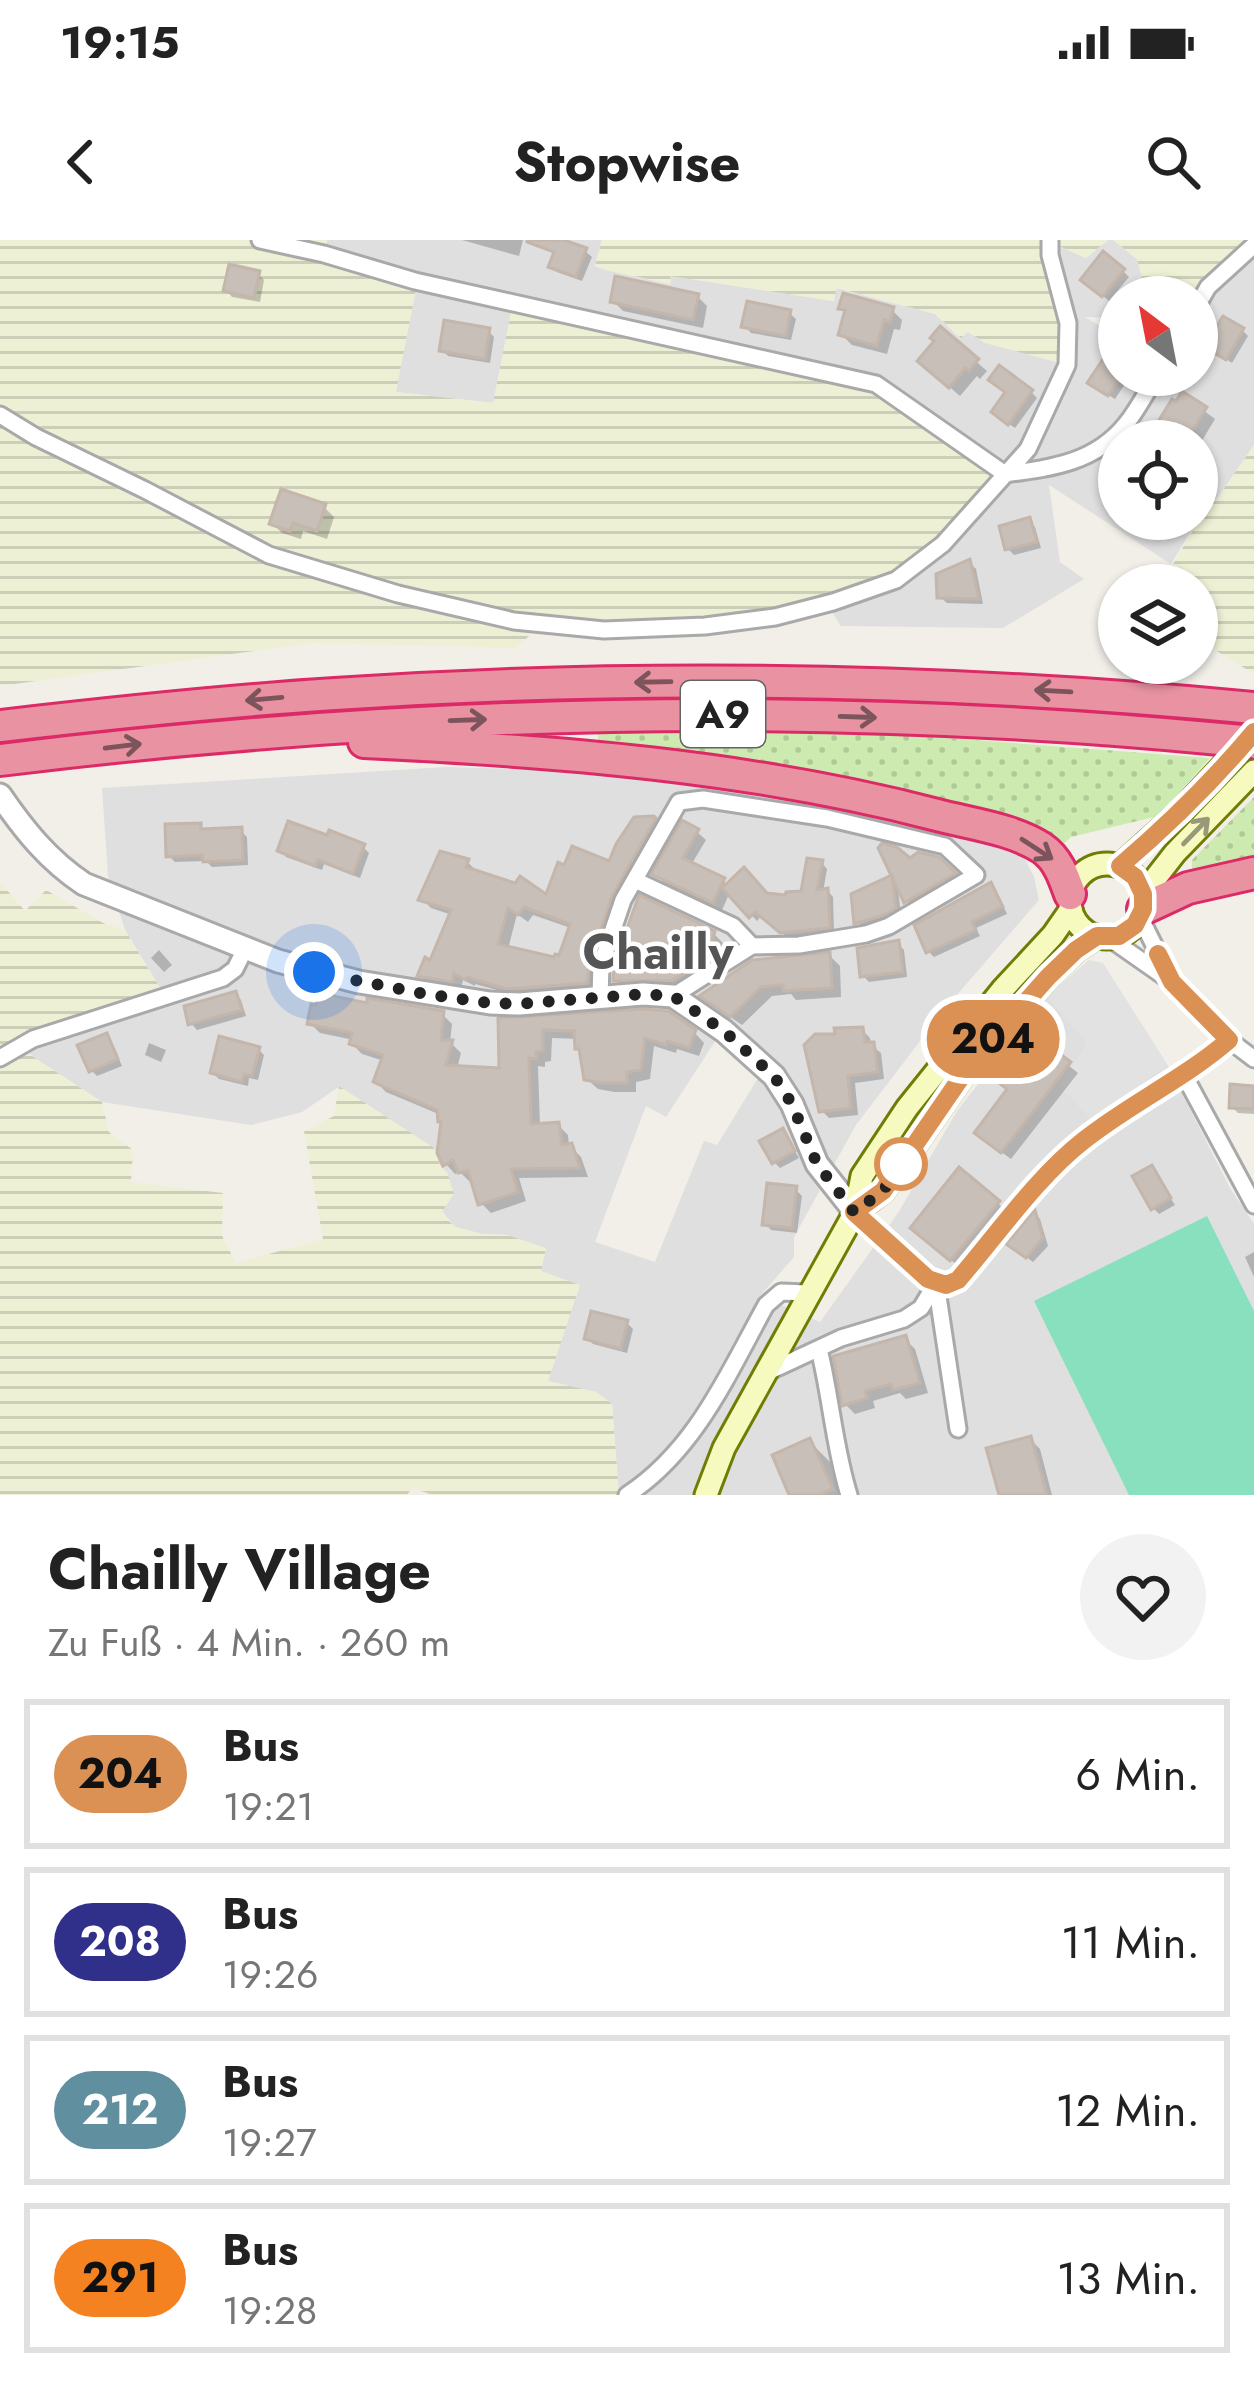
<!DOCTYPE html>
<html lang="de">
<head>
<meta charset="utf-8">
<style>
	body { margin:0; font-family:Jost,sans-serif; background:#f2f2f2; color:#222; height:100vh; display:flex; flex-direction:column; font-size:45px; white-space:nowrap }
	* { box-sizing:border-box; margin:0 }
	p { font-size:39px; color:#767676 }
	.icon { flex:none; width:66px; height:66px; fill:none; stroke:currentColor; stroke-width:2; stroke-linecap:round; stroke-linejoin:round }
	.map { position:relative; height:1255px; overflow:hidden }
	.side { display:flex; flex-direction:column; background:#fff; flex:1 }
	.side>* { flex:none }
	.badge { padding:0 24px; border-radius:39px; font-size:42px; line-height:78px }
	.needle { width:78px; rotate:328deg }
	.fabs { position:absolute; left:1098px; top:36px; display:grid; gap:24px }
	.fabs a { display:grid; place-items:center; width:120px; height:120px; border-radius:50%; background:#fff; box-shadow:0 3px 9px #0004; font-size:60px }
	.you { position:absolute; width:60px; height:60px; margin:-30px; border:9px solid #fff; border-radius:50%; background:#1a73e8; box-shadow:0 0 0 18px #1a73e833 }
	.map>.badge { position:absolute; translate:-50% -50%; box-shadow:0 0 0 6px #fff }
	.round { display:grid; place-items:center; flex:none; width:126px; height:126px; border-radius:63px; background:#f2f2f2 }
	.headline { display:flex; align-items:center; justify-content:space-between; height:204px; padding:0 48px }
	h1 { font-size:57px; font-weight:700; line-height:90px }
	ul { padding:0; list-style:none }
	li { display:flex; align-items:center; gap:36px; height:150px; margin:0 24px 18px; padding:0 24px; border:6px solid #e0e0e0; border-radius:0px }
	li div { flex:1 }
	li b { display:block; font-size:45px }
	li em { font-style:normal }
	li .badge { min-width:132px; font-weight:700; text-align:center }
	.status { display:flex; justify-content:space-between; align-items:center; height:84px; padding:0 60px; background:#fff; direction:ltr }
	.status svg { height:33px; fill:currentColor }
	header { display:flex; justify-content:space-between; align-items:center; height:156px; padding:0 48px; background:#fff; font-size:54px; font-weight:700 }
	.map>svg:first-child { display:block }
	.residential { fill:#e0dfdf; fill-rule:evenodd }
	.farmland { fill:url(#farmland-rules) }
	.grass { fill:url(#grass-dots) }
	.pitch { fill:#88e0be }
	.parking { fill:#e2e2e2 }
	.shadow { fill:#0003; fill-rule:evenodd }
	.building { fill:#c7bfb8; stroke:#c4b6ab; stroke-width:3; fill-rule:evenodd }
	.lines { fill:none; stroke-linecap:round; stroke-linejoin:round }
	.minor-casing { stroke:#a9a9a9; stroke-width:21 }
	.tertiary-casing { stroke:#a9a9a9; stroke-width:27 }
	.secondary-casing { stroke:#707d05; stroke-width:27 }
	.motorway-casing { stroke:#dc2a67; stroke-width:36 }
	.minor { stroke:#fff; stroke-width:15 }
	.tertiary { stroke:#fff; stroke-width:21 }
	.secondary { stroke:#f7fabf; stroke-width:21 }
	.motorway { stroke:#e892a2; stroke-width:30 }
	.motorway-bridge-casing { stroke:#dc2a67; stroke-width:36; stroke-linecap:butt }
	.motorway-bridge { stroke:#e892a2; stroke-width:30 }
	.oneway { stroke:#7b545c }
	.oneway2 { stroke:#979978 }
	.line-casing { stroke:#fff; stroke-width:27 }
	.line { stroke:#db9154; stroke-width:18 }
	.walk { stroke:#222; stroke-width:12; stroke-dasharray:0 21.6 }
	.stop-dot { fill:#fff; stroke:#db9154; stroke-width:6 }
	.labels { text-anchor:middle; stroke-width:9; stroke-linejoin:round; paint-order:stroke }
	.shield { fill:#fff; stroke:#646464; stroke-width:3 }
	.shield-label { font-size:39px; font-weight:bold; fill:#222 }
	.quarter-label { font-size:48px; font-weight:bold; fill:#555; stroke:#fff }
</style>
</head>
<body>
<div class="status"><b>19:15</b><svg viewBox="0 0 49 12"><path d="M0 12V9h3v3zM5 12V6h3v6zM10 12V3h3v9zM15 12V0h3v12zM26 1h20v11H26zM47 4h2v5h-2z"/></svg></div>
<header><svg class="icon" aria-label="back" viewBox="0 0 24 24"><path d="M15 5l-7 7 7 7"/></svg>Stopwise<svg class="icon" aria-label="search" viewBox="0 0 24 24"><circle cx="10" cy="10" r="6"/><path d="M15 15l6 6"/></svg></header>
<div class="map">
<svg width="1254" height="1255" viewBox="0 0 1254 1255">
	<defs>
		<pattern id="farmland-rules" width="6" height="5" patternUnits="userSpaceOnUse" patternTransform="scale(3)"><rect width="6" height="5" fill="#eef0d5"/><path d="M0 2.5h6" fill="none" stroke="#ccceb7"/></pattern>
		<pattern id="grass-dots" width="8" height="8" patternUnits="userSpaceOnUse" patternTransform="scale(3)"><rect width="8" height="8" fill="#cdebb0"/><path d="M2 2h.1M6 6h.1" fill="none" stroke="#b0c997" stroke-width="1.8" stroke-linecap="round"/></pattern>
	</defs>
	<rect width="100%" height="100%" fill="#f2efe9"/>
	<g class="residential">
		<path d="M 327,0 L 602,0 L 595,26 L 606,30 L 669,44 L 669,35 L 834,61 L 836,48 L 935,74 L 960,98 L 968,92 L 985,103 L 1059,6 L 1086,18 L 1108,0 L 1113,0 L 1137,19 L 1146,49 L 1140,57 L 1119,57 L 1119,78 L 1085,77 L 1119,98 L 1119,135 L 1197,135 L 1197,59 L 1254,7 L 1254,205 L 1216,261 L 1211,259 L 1171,324 L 1049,245 L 1060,322 L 1084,339 L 1003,388 L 841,386 L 833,374 L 833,366 L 512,68 L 494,163 L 395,152 L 417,45 L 323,18 ZM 1119,201 L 1197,201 L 1197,279 L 1119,279 Z"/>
		<path d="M 447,527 L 553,530 L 680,544 L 853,569 L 1021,611 L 1034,637 L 1039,660 L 943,771 L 856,885 L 794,997 L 794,1017 L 760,1056 L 820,1082 L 898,973 L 957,871 L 1047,756 L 1088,803 L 1060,846 L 1094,881 L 1167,824 L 1230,948 L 1254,984 L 1254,1255 L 619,1255 L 612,1164 L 596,1152 L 547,1141 L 577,1048 L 540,1031 L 546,1009 L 507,995 L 482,994 L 455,987 L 340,846 L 302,872 L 251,885 L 102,862 L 32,816 L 23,807 L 165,756 L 125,690 L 108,636 L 102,548 ZM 716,800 L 758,838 L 717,905 L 704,901 L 655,1022 L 595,1002 L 646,866 L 666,877 Z"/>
	</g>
	<g class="farmland">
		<polygon points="0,0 327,0 323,18 417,44 396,152 493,163 512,67 874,148 1005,240 899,343 777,380 540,386 516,408 312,403 0,446"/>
		<polygon points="602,0 1108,0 1086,18 1059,6 1055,12 1067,125 985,103 968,92 961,98 935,74 837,48 833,61 670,36 671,44 606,30 595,26"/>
		<polygon points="1113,0 1254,0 1197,57 1140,57 1145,49 1137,19"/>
		<polygon points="1254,205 1254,434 1197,399 1197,345 1161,345 1211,259 1216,260"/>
		<polygon points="0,642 25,671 46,650 103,683 125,690 165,756 23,807 32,816 102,862 109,892 133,910 131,942 223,953 222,996 236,1023 323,999 304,891 334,876 339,846 434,908 441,927 447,932 454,954 441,973 455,987 482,994 507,995 546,1008 541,1031 580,1045 548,1141 596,1152 612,1164 619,1255 433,1255 412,1248 407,1255 0,1255"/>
	</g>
	<g class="grass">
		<polygon points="598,493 895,494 1210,518 1158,576 1071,597 1060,607 598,508"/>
		<polygon points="1254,557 1254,625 1192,639 1192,620"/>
	</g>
	<polygon class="pitch" points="1207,976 1254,1071 1254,1255 1129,1255 1034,1061"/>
	<polygon class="parking" points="1089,720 1103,723 1167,824 1094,881 1059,847 1087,803 1047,756"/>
	<g class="shadow">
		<polygon points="462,0 523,0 519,16"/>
		<polygon points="553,0 585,11 592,17 582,41 557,32 551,26 556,14 550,8"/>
		<polygon points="1123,31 1129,37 1109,61 1090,45"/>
		<polygon points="258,34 264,40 260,62 232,57 226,50"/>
		<polygon points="697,56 707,66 703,88 623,71 613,61"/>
		<polygon points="842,68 892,70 902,80 900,90 894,89 887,114 852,105 842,95 847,74"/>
		<polygon points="789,73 796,79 791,100 751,93 745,86"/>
		<polygon points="940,90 987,131 980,139 977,136 960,156 931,131"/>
		<polygon points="1242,90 1248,96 1232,123 1208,107"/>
		<polygon points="488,91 494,97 490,123 448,116 442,110"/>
		<polygon points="1119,119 1119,135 1131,135 1115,159 1097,148"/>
		<polygon points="1031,152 1037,158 1015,188 1000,178"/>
		<polygon points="1183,155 1215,179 1197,209 1197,201 1181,201 1160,184"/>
		<polygon points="324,267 334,277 327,299 303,291 301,299 282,293 272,283"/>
		<polygon points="1029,280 1035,287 1041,308 1014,315 1008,309"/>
		<polygon points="970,323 976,329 983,364 947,363 940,357"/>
		<path d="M 636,580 L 655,581 L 663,589 L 620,665 L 595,751 L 518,756 L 475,744 L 475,746 L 463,740 L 461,749 L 429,744 L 420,735 L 432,724 L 452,675 L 431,668 L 422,659 L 467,622 L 476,630 L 547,658 L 610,624 ZM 517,674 L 528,682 L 533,675 L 571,688 L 561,718 L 508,709 Z"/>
		<polygon points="200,586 206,592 241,591 247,597 248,625 212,627 206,621 175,622 169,616"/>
		<polygon points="697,592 706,600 691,625 723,640 728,646 787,658 804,654 822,623 827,629 823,652 828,651 833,657 834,693 788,698 762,675 757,681 730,652 722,670 664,643 655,634"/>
		<polygon points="363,607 369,613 360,638 324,624 322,630 286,617 280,610"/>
		<polygon points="938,620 962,643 916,670 907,661 897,643 901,674 863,688 857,682 854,656 895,637 910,622"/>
		<polygon points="991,646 996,651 1007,674 976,688 980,696 934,717 928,711"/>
		<polygon points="713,693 725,705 720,722 684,751 628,752 616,740"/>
		<polygon points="898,704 904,710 907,737 869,742 863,736"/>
		<polygon points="159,710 172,725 164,732 151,718"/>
		<polygon points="829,715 840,726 841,757 796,760 791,754 772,756 742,785 713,765"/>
		<polygon points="235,754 241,760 246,776 197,790 191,783"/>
		<polygon points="371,767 442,774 452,784 450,802 461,813 457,829 502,831 501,781 694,792 704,803 699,816 677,809 676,813 654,806 650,839 636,842 636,852 614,852 598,849 587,839 578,799 552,798 551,821 545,822 545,827 538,826 540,887 558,885 568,895 569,905 581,917 588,937 519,938 526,961 491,973 481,963 474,941 470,942 459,931 455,934 446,924 444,884 441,875 386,852 376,842 384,821 362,814 352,804 354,800 320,793 310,783"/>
		<polygon points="862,790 870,798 871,805 881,813 884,839 855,843 858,875 829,878 821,870"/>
		<polygon points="106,796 112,803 122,826 97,836 91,830"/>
		<polygon points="1039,802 1078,833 1011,919 986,901 1010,850"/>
		<polygon points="149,803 166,810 161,822 145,815"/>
		<polygon points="258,809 264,815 258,840 249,838 248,846 219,839 213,833"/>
		<polygon points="1254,849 1254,874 1238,873 1232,867"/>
		<polygon points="783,891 799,918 780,928 774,922"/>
		<polygon points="1151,928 1175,965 1159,974 1153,968"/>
		<polygon points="795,949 802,956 797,993 771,990 765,983"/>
		<polygon points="998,963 1007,973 962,1029 924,998"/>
		<polygon points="1035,974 1040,979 1048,1006 1033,1022 1016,1009"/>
		<polygon points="1254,1012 1254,1037 1245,1017"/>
		<polygon points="627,1083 633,1089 627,1113 593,1104 587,1098"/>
		<polygon points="905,1099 915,1109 928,1153 906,1159 900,1153 873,1161 875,1168 855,1174 845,1164"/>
		<polygon points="1030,1199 1040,1209 1052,1255 1002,1255 990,1210"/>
		<polygon points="809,1201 830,1222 845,1255 793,1255 776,1216"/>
	</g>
	<g class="building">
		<polygon points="527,0 564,0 587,8 576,37 548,27 554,12 527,2"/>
		<polygon points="1103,11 1125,29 1102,57 1080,40"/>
		<polygon points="229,24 260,31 254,58 223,51"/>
		<polygon points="615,36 699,54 693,80 610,62"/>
		<polygon points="843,53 894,67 890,82 884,80 877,106 838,95 845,70 838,69"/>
		<polygon points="747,61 791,70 786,96 741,87"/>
		<polygon points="1223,76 1244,88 1226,120 1204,107"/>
		<polygon points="444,80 490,88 485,119 439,111"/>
		<polygon points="940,86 979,119 969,131 965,128 949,148 917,121 934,101 930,98"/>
		<polygon points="1109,110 1119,116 1119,139 1108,156 1087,143"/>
		<polygon points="999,125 1033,150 1008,185 991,172 1005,152 988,140"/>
		<polygon points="1182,151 1207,167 1186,201 1156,185 1172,159 1176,161"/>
		<polygon points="281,249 326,264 317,291 293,283 290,291 269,284"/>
		<polygon points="1030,277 1037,302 1005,310 999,286"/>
		<polygon points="970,319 979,359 937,358 936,334"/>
		<path d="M 654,576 L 656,578 L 612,656 L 590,721 L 587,743 L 507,749 L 467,737 L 466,740 L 454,734 L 452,742 L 417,736 L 425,717 L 430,720 L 451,670 L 418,660 L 440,611 L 469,619 L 466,627 L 515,643 L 520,636 L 546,654 L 558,622 L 564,625 L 572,606 L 609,621 L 616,604 L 634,577 ZM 524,667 L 570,684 L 559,715 L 555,714 L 554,717 L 498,704 L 508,668 L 518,675 Z"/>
		<polygon points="682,580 699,589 683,618 725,638 713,663 651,634"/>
		<polygon points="288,581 327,595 329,590 365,604 353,634 318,620 315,626 277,611"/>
		<polygon points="201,583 201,589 242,587 243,620 203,622 202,615 166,617 165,584"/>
		<polygon points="882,603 897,607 910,618 918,612 939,617 956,633 904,663 878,608"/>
		<polygon points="807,618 823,620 817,650 828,648 830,688 780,693 755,672 749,678 722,648 744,627 767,653 785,655 786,652 801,651"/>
		<polygon points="892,635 896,668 884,675 854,684 851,654"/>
		<polygon points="991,642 1003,667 972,682 976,690 926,713 914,685"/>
		<polygon points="639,655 715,691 710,709 712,717 671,741 613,741 614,725"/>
		<polygon points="899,700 903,732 860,737 857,708"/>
		<polygon points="830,712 832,748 783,751 783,745 761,747 730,777 699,756 752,720"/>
		<polygon points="236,751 242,770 188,785 184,766"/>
		<polygon points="319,753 367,763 367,758 444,771 441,800 453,800 446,825 499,828 498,778 643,769 668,771 696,790 689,808 667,801 666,805 645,798 641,830 627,832 627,843 602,843 584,840 579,809 575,809 574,791 543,790 543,811 536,812 537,819 529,818 531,884 559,882 562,905 572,903 580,928 511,929 518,952 478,965 468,931 458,933 453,920 443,926 437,913 441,882 438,882 437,870 373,842 383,815 349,804 352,793 307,784 311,764 316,765"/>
		<polygon points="863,787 865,802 874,802 878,832 848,836 851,868 819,872 804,805 815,794 835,794 834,788"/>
		<polygon points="107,793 118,819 89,832 77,805"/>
		<polygon points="219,796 260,807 252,836 244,834 242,842 210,833"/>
		<polygon points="1039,798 1071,822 1001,913 974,893 1007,849 987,834 1014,799 1030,810"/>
		<polygon points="1230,844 1254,846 1254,869 1229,868"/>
		<polygon points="783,888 795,911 772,924 759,901"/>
		<polygon points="1152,925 1171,958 1151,970 1132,936"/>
		<polygon points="959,927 1000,961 950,1021 910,988"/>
		<polygon points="767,943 797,946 792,988 762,985"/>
		<polygon points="1035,970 1043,998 1026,1018 1006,1004"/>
		<polygon points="591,1071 628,1080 621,1109 584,1099"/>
		<polygon points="906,1095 920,1143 893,1150 891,1144 865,1151 867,1158 842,1166 833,1116"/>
		<polygon points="1031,1196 1047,1255 999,1255 986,1208"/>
		<polygon points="810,1198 833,1249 819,1255 789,1255 772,1215"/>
	</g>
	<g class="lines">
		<g class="minor-casing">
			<g id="minor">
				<path d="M 260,0 L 324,14 L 415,41 L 876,144 L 1005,234 C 1051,228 1095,223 1126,184 C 1138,169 1147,151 1157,135"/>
				<polyline points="1197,66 1208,47 1254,5"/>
				<polyline points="0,175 36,197 145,250 269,315 398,354 514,381 604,390 705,386 775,377 833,362 896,340 943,304 1028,209 1067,125 1068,83 1050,15 1050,0"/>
				<polyline points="637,641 733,686 752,706"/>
				<polyline points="1140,677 1171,739"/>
				<polyline points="1109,698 1172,742 1229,800 1254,819"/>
				<polyline points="600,757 601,725 623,660 679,562 703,559 827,578 945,606 976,635 889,686 866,694 799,705 752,706 673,756"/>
				<polyline points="0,818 33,799 223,738 235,729 245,709"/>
				<polyline points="1184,835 1254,965"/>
				<polyline points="855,972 936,1043 958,1189"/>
				<path d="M 936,1043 L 947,1045 L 959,1040 C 995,997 1039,935 1083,901 C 1129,864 1184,839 1229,800"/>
				<path d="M 819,1109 C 831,1157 834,1207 849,1255"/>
				<polyline points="768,1132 841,1098 904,1079 921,1068 936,1043"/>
				<path d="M 627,1255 C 695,1211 728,1134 766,1065 L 781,1052 L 807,1053"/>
			</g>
		</g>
		<g class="tertiary-casing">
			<path id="tertiary" d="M 0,555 C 24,590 48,620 84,644 L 278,721 L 359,742 L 490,763 L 519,764 L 643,754 L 673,756 L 724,791 L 774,836 L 792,864 L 817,924 L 855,972"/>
		</g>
		<g class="secondary-casing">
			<g id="secondary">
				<circle cx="1107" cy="661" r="37"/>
				<polyline points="1120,626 1180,572 1250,497"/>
				<polyline points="1143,654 1175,613 1254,531"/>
				<polyline points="855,972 883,951 969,826 1048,737 1076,710 1097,696"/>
				<polyline points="706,1255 724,1208 855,972 862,936 907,868 1002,750 1053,695 1071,669"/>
			</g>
		</g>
		<g class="motorway-casing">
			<g id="motorway">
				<path d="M 0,486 C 112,473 223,461 335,454 C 641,433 949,439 1254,468"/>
				<path d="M 364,502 C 556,511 750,526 937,575 C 971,584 1013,589 1042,608 C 1058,619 1064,637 1070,654"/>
				<path d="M 0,520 C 405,470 814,460 1220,499"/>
				<polyline points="1143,669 1188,648 1254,633"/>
			</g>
		</g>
		<use href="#minor" class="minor"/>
		<use href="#tertiary" class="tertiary"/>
		<use href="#secondary" class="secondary"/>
		<use href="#motorway" class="motorway"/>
		<g class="motorway-bridge-casing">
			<polyline id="motorway-bridge" points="1220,499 1254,502"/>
		</g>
		<use href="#motorway-bridge" class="motorway-bridge"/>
	</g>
	<defs><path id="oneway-shaft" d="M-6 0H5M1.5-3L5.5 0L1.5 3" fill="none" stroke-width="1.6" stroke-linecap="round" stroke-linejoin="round" transform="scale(3)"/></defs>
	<g class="oneway">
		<use href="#oneway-shaft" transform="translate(653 442) rotate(179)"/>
		<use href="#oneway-shaft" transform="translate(1053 451) rotate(-177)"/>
		<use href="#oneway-shaft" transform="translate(264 459) rotate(175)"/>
		<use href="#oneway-shaft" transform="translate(858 477) rotate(2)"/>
		<use href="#oneway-shaft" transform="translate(468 480) rotate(-2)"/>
		<use href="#oneway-shaft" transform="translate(123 506) rotate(-7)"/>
		<use href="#oneway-shaft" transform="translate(1037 609) rotate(33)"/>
	</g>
	<use class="oneway2" href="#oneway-shaft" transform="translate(1196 591) rotate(-46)"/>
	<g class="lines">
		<g class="line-casing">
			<path id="line" d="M 1158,714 L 1172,742 L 1229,800 C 1184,839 1129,864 1083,901 C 1038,936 996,996 958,1040 L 946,1045 L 928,1039 L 854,972 L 883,951 L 969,826 L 1048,737 L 1076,710 L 1097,696 L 1119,696 L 1135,685 L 1143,669 L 1143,654 L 1135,637 L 1120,626 C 1168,585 1213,541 1254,492"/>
		</g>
		<use href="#line" class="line"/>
		<polyline class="walk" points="314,732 425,754 490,763 519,764 643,754 673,756 724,791 774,836 792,864 817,924 854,972 883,951 901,924"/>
	</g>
	<circle class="stop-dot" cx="901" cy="924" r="24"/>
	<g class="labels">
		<rect class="shield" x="681" y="441" width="84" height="66" rx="9"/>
		<g class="shield-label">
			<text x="723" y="488">A9</text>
		</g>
		<g class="quarter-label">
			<text x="658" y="729">Chailly</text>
		</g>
	</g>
</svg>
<div class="fabs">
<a><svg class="needle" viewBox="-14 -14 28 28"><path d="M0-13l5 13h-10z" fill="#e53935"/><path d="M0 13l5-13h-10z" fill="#767676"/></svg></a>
<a><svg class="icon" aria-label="locate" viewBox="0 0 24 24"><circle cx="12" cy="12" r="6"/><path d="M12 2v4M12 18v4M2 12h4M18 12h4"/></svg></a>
<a><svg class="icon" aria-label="layers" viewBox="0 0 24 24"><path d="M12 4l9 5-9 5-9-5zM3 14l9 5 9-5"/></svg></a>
</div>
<div class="you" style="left:314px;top:732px"></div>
<b class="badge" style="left:993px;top:799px;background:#db9154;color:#111">204</b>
</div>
<section class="side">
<div class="headline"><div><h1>Chailly Village</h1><p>Zu Fuß · 4 Min. · 260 m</p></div><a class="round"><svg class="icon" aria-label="heart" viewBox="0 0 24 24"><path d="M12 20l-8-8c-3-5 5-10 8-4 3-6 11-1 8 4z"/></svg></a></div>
<ul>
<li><span class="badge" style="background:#db9154;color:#111">204</span><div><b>Bus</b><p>19:21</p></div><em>6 Min.</em></li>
<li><span class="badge" style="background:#302f8a;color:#fff">208</span><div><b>Bus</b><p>19:26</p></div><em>11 Min.</em></li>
<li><span class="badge" style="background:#608fa0;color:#fff">212</span><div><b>Bus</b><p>19:27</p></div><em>12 Min.</em></li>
<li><span class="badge" style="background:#f58220;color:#111">291</span><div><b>Bus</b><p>19:28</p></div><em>13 Min.</em></li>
</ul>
</section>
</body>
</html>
